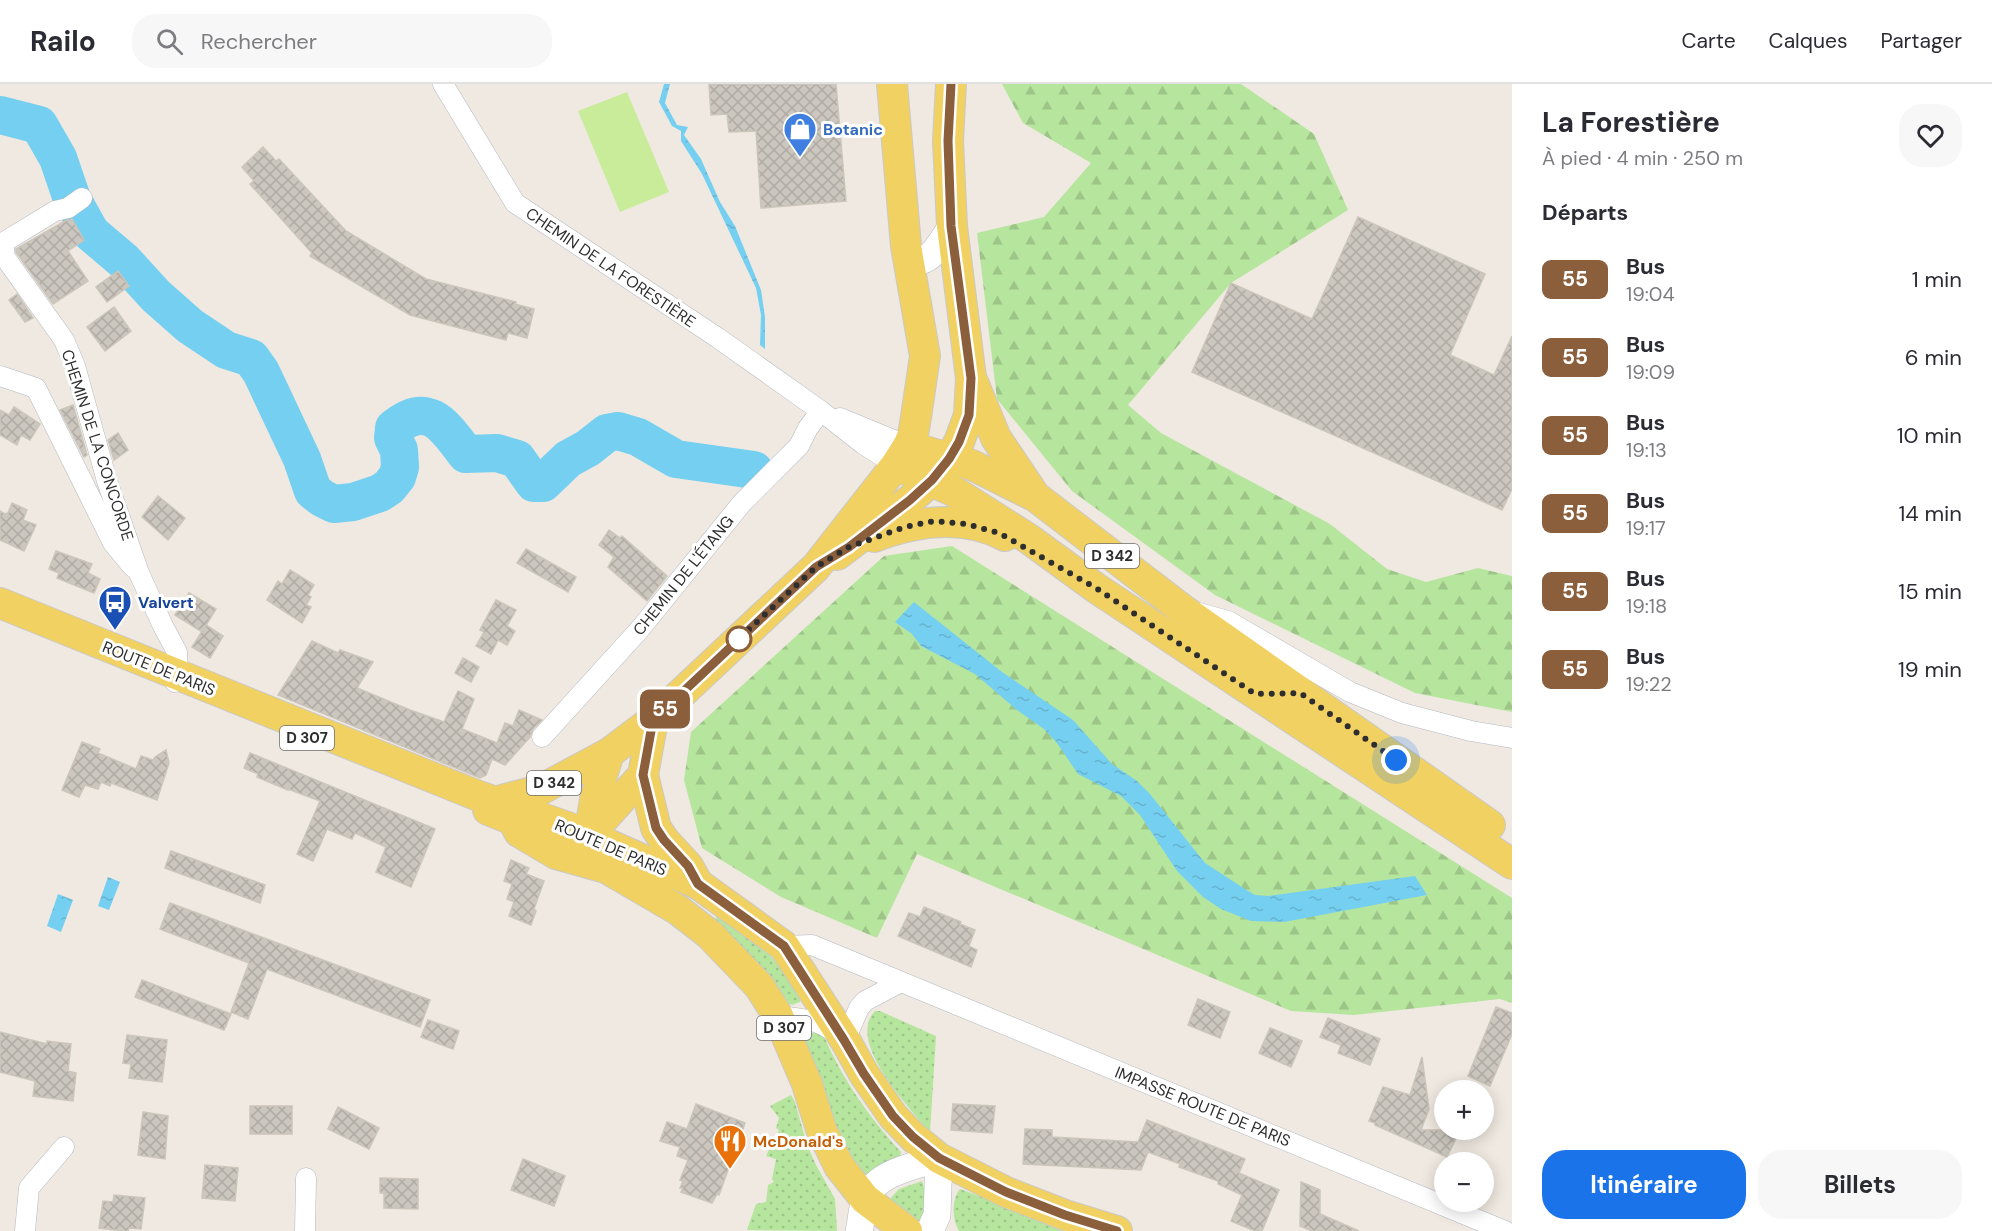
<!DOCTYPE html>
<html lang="fr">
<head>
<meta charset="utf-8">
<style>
	body { margin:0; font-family:"DM Sans",sans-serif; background:#f7f7f7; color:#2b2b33; height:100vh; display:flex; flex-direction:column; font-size:22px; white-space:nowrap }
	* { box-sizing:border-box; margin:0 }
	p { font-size:20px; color:#7c7c81 }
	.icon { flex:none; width:33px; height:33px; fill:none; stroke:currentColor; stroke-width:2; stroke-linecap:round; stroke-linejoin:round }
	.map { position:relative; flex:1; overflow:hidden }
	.drawer { display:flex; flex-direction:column; background:#fff; width:480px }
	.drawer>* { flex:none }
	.badge { padding:0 12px; border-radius:9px; font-size:21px; line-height:39px }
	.buttons { position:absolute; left:1434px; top:996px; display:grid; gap:12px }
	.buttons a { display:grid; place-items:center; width:60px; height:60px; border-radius:50%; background:#fff; box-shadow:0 3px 15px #0003; font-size:30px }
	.you { position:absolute; width:30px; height:30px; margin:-15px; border:4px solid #fff; border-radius:50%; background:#1a73e8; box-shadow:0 0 0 9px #1a73e833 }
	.map>.badge { position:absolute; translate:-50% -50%; box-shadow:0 0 0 3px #fff }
	h2 { padding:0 30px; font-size:22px; line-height:54px }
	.round { display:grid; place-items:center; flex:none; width:63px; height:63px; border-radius:24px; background:#f7f7f7 }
	.summary { display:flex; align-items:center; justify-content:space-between; height:102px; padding:0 30px }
	h1 { font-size:28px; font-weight:700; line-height:45px }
	.cta { display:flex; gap:12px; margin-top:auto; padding:12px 30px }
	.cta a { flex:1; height:69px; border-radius:24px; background:#1a73e8; color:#fff; font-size:24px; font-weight:700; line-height:69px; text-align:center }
	.cta a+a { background:#f7f7f7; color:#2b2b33 }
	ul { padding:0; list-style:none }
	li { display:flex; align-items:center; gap:18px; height:78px; padding:0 30px }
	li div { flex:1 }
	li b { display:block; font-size:22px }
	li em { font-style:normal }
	li .badge { min-width:66px; font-weight:700; text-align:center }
	header { display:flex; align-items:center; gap:36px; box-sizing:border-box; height:84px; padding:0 30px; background:#fff; border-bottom:2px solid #e1e1e2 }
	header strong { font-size:28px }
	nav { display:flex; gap:33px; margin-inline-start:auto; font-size:21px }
	.search { width:420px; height:54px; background:#f7f7f7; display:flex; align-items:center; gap:15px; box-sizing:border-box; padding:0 21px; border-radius:24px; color:#7c7c81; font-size:22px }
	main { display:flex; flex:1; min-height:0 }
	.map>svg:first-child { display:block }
	.green { fill:url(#green-dots) }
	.forest { fill:url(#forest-firs) }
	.pitch { fill:#c9ec9a }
	.water { fill:url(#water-ripples) }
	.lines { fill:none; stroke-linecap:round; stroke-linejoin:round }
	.river { stroke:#75cff0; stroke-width:38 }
	.building { fill:url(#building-cross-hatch); stroke:#cbc5ba; stroke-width:1.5 }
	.minor-casing { stroke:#b4b7c1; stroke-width:21 }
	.secondary-casing { stroke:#b4b7c1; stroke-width:28 }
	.primary-casing { stroke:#c9c9c9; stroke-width:32 }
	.minor { stroke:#fff; stroke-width:20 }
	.secondary { stroke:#fff; stroke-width:27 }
	.primary { stroke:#f2d163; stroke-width:30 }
	.line-casing { stroke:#fff; stroke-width:14 }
	.line { stroke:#8b5e3c; stroke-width:9 }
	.walk { stroke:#2e2e2e; stroke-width:6; stroke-dasharray:0 10.8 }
	.stop-dot { fill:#fff; stroke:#8b5e3c; stroke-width:3 }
	.labels { text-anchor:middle; stroke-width:6; stroke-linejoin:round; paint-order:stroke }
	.shield { fill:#fff; stroke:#6d6d6d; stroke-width:1.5 }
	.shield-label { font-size:15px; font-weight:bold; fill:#2e2e2e }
	.shop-label { font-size:16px; font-weight:bold; fill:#366cbe; stroke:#fff; text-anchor:start }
	.street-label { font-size:16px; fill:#2e2e2e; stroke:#fff }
	.transit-label { font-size:16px; font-weight:bold; fill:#164399; stroke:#fff; text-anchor:start }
	.food-label { font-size:16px; font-weight:bold; fill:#c56008; stroke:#fff; text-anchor:start }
</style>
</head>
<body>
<header>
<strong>Railo</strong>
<div class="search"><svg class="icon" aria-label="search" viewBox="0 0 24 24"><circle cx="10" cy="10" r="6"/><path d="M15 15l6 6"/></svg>Rechercher</div>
<nav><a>Carte</a><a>Calques</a><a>Partager</a></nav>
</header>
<main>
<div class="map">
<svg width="1512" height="1147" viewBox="0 0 1512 1147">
	<defs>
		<pattern id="green-dots" width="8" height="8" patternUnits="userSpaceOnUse" patternTransform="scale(1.5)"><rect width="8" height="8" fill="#b6e59e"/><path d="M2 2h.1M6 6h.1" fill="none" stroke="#9dc588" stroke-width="1.8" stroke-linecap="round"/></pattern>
		<pattern id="forest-firs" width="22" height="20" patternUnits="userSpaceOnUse" patternTransform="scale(1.5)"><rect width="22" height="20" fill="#b6e59e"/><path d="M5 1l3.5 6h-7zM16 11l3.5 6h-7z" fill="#9dc588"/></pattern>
		<pattern id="water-ripples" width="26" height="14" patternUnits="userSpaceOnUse" patternTransform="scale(1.5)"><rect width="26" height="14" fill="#75cff0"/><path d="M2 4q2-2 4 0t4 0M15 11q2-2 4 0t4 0" fill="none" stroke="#66b2ce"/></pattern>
		<pattern id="building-cross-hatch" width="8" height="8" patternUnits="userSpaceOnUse" patternTransform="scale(1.5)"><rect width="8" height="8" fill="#cbc7bf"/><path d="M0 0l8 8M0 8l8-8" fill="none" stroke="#afaba4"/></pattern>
	</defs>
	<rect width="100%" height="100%" fill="#efe9e1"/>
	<g class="green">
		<polygon points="718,831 764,865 786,889 801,914 800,918 792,921 786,918 714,837"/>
		<path d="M 875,927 L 880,927 L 936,952 L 930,1049 C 911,1025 845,958 875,927 Z"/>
		<path d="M 822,947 C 840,992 868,1032 901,1068 L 900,1073 L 866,1095 C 833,1053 819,999 802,949 L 819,949 Z"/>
		<polygon points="791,1011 795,1018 807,1061 816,1081 835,1115 837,1147 747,1146 756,1120 766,1118 768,1101 774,1098 772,1095 776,1075 766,1072 779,1046 776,1044 779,1034 770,1022"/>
		<path d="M 922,1097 C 927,1110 927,1126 921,1138 L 918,1139 L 888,1117 L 899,1105 Z"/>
		<path d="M 960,1105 L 1075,1147 L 959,1147 C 952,1135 951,1116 960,1105 Z"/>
	</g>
	<g class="forest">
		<polygon points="1002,0 1241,0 1314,50 1348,126 1231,199 1128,321 1161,349 1330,440 1387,485 1426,498 1478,484 1512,492 1512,628 1415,609 1215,511 1072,407 997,315 977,149 1044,133 1091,79 1023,39"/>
		<polygon points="952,462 1512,814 1512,919 1500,915 1354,931 1291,927 917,770 877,854 781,813 702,764 684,696 691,648 884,472"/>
	</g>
	<polygon class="pitch" points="627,8 669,108 620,128 578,27"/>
	<g class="water">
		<polygon points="664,0 670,0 665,19 677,41 688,43 684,51 701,75 720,118 735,142 761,206 765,233 765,265 760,261 761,231 756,204 702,90 681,57 681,47 672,42 659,18"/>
		<polygon points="914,518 1002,588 1073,636 1112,680 1137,697 1150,710 1205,779 1248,807 1255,811 1269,812 1415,792 1427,811 1284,838 1251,837 1221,825 1203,813 1177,787 1140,731 1121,712 1078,690 1057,659 1044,645 1017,626 975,590 921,562 912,550 895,538"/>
		<polygon points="108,793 120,798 109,826 98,822"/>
		<polygon points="58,810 73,816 61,848 47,842"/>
	</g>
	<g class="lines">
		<path class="river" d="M 0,31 L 39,41 L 58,74 L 72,115 L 91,149 L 124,177 L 156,212 L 190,242 L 226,266 L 251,274 L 261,288 L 302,375 L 313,407 L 322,414 L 334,420 L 353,418 L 380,409 L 389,403 L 397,393 L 400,383 L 399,366 L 393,354 L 394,344 C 429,315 445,343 466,370 L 497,369 L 517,375 L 534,399 L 543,399 L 568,375 L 588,364 L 607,349 L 618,347 L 638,353 L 676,375 L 754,386"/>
	</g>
	<g class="building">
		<polygon points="709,0 836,0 846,117 761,124 756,47 729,48 727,30 711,31"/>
		<polygon points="263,63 276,77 279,75 346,147 426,195 516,218 515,220 534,225 527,254 508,249 506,256 410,231 310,172 312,169 250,100 254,97 242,83"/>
		<polygon points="1358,133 1485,190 1450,271 1494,291 1512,252 1512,405 1502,426 1192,288 1231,199 1312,235"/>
		<polygon points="72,135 84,156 68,167 88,197 53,220 16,168 16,165 65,137"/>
		<polygon points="118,187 129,202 107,218 96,203"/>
		<polygon points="17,210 33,234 25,238 9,216"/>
		<polygon points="114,223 131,247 105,267 87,243"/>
		<polygon points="73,321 87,371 84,373 60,326"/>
		<polygon points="14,323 40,340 30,356 21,351 17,361 0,351 0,326 9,331"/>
		<polygon points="118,349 128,366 114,376 108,356"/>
		<polygon points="158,412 185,434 168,456 142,433"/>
		<polygon points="12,419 27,426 23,436 36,441 24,467 0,456 0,427 5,430 8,429"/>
		<polygon points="609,446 620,454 622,452 667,492 647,517 608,483 614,473 599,461"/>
		<polygon points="526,465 576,493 568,508 517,479"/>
		<polygon points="56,467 92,480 88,489 100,495 94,509 57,494 59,489 49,485"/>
		<polygon points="290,486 314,501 308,511 311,513 306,521 311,523 302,539 267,516 278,497 282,500"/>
		<polygon points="189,509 216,525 202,548 175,531"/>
		<polygon points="496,516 516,526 507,542 515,547 507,561 498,556 491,570 476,562 484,548 480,546"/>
		<polygon points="206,541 223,552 210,574 192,563"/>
		<polygon points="312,557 338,569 340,566 373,578 357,604 410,626 444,638 458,607 474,615 462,645 497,659 505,639 513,642 519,626 542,636 533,645 530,653 505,681 492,675 486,691 480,694 278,611"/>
		<polygon points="463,574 479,583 471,598 455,589"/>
		<polygon points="82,658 100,665 98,669 136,685 141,672 153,676 155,673 166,666 169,679 157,716 111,699 110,702 101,698 98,705 85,701 79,713 62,706"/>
		<polygon points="250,669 435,745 411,803 376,788 386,763 355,749 352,755 327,745 313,777 297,770 320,717 288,705 288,706 257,693 258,690 244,684"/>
		<polygon points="171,767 265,801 260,819 165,784"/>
		<polygon points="511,776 529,784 526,790 544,797 534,825 536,827 531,841 509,832 514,818 507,815 512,800 504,797"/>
		<polygon points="170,819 430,916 420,943 267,885 248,935 231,928 249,879 160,845"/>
		<polygon points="924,823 961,838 960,840 975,846 969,862 977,866 971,883 898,852 909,829 920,833"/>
		<polygon points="142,896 231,930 224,946 135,913"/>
		<polygon points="1198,915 1230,928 1220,954 1188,941"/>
		<polygon points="1496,923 1512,929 1512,950 1490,1002 1468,992"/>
		<polygon points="1328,934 1380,955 1370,981 1338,969 1341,961 1320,953"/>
		<polygon points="428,936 459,947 453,965 421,953"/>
		<polygon points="1270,944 1302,957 1291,983 1259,969"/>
		<polygon points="0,948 47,960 47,957 71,960 68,987 76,989 73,1017 33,1012 35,997 0,988"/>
		<polygon points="127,951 167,956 162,998 129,994 131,980 123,979"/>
		<polygon points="1422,973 1429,1025 1421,1046 1460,1046 1447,1073 1375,1041 1375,1039 1369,1037 1383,1003 1410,1011"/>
		<polygon points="696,1020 745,1039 719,1111 717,1110 712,1119 681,1108 683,1104 680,1104 683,1097 680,1096 688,1076 677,1072 680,1063 660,1057 667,1038 687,1045"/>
		<polygon points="953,1020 995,1022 992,1049 951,1046"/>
		<rect x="250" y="1022" width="42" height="28"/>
		<polygon points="338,1023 379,1044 369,1065 328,1045"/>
		<polygon points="143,1028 168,1032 165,1075 138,1071"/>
		<polygon points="1147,1036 1245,1075 1239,1089 1279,1106 1262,1147 1255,1147 1231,1137 1242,1111 1218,1100 1218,1097 1179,1083 1180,1080 1148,1068 1141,1086 1023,1080 1025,1045 1052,1046 1052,1053 1138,1058"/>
		<polygon points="523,1075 565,1092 554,1122 511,1106"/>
		<polygon points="205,1081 238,1084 235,1117 202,1114"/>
		<polygon points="380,1094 418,1095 418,1125 384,1124 384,1109 380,1109"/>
		<polygon points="1301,1098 1320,1106 1320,1130 1359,1147 1312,1147 1300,1142"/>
		<polygon points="114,1111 145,1114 141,1145 129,1144 128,1147 123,1147 99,1144 103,1117 113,1118"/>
	</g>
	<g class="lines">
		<g class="minor-casing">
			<g id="minor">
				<polyline points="443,0 515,119 718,254 821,327 863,360 896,381"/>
				<polyline points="82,114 68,124 55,127 4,158 4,172 64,256 75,282 107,397 139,489 163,542 177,568 178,591 175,598"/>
				<polyline points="0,292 36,304 113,459 133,483"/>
				<polyline points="840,334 908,362"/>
				<polyline points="1199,529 1228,537 1350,608 1402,629 1471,647 1512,654"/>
				<polyline points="542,653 640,545 742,419 799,362 808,344 821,327"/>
				<polyline points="784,862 812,861 1505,1147"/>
				<path d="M 778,932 C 812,936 818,935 845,956 L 859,924 L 865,917 L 901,898"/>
				<polyline points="25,1147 29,1104 64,1063"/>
				<polyline points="305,1147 306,1094"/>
			</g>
		</g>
		<g class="secondary-casing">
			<g id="secondary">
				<path d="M 908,172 C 927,189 942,156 952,142"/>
				<path d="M 859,1147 C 862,1137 861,1124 866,1114 C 877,1088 915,1082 939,1074 L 937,1131 L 930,1147"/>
			</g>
		</g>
		<g class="primary-casing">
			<g id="primary">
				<polyline points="973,298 996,354 1033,409"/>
				<polyline points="908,362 972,381 1036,413 1182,525 1490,741"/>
				<polyline points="896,381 955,408 1029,455 1096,504 1512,780"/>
				<path d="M 874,453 C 916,437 963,430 1005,452"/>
				<polyline points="837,471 910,416 932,396 949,375 959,358 969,331 971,294 952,142 948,57 951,0"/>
				<polyline points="0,519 476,711 576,746 698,800 784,862 845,956 864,990 893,1032 913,1053 939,1074 1006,1108 1065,1131 1117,1147"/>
				<polyline points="643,691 656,744 664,756 688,782 698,800"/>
				<polyline points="494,718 540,706 609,669 653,636 816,483 896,381 908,362 913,351 916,333 925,272 906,162 892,0"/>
				<polyline points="488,726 513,736 519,748 556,770 606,784 678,826 709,850 759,902 778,932 807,1000 821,1045 839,1082 865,1115 907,1147"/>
				<polyline points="588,752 643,691 653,636"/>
				<polyline points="589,753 595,715 609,669"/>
			</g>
		</g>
		<use href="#minor" class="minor"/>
		<use href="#secondary" class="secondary"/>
		<use href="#primary" class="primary"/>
	</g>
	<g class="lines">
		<g class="line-casing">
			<polyline id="line" points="951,0 948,57 951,142 971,294 969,331 959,358 949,375 932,396 910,416 849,463 816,483 653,636 643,691 656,744 664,756 688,782 698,800 784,862 844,956 864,990 893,1032 913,1053 939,1074 1006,1108 1065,1131 1117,1147"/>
		</g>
		<use href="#line" class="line"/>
		<polyline class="walk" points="739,555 732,561 816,483 849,463 905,443 934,437 966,440 999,449 1096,504 1255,610 1300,609 1396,676"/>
	</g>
	<defs>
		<g id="shop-pin" transform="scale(1.725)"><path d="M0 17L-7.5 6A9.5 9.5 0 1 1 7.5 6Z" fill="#3f7fe0" stroke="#fff"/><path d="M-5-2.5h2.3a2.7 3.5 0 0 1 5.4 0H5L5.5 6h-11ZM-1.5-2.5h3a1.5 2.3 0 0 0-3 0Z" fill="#fff"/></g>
		<g id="bus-pin" transform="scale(1.725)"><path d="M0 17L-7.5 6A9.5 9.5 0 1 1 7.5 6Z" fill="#1a4fb4" stroke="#fff"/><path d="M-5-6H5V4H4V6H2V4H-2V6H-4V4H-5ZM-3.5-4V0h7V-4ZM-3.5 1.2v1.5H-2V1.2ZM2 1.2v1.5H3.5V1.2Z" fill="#fff"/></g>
		<g id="restaurant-pin" transform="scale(1.725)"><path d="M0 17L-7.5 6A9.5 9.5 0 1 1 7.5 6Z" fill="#e8710a" stroke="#fff"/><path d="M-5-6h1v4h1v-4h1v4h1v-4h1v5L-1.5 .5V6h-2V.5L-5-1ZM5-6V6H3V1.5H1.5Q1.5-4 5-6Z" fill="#fff"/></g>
	</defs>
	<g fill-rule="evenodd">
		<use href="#shop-pin" x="800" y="45"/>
		<use href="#bus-pin" x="115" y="518"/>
		<use href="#restaurant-pin" x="730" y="1057"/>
	</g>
	<circle class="stop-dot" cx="739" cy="555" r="12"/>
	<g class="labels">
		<g class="shield">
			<rect x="1085" y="460" width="54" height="24" rx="4.5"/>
			<rect x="280" y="642" width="54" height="24" rx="4.5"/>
			<rect x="527" y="687" width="54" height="24" rx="4.5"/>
			<rect x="757" y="932" width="54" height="24" rx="4.5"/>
		</g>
		<g class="shield-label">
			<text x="1112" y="477">D 342</text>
			<text x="307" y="659">D 307</text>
			<text x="554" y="704">D 342</text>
			<text x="784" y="949">D 307</text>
		</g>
		<g class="shop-label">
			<text x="823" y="51">Botanic</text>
		</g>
		<g class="street-label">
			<text transform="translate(611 183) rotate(34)" y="6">CHEMIN DE LA FORESTIÈRE</text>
			<text transform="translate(98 361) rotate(72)" y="6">CHEMIN DE LA CONCORDE</text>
			<text transform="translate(683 491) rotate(-51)" y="6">CHEMIN DE L'ÉTANG</text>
			<text transform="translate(159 584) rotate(22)" y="6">ROUTE DE PARIS</text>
			<text transform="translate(611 763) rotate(23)" y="6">ROUTE DE PARIS</text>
			<text transform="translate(1203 1022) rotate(22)" y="6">IMPASSE ROUTE DE PARIS</text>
		</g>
		<g class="transit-label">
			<text x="138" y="524">Valvert</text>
		</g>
		<g class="food-label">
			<text x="753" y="1063">McDonald's</text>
		</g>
	</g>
</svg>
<div class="buttons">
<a>+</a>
<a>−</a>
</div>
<div class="you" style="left:1396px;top:676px"></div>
<b class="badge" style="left:665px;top:625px;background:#8b5e3c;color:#fff">55</b>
</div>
<section class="drawer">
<div class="summary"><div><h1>La Forestière</h1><p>À pied · 4 min · 250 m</p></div><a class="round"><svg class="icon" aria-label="heart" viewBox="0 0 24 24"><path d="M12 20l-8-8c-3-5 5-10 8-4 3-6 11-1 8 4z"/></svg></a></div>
<h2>Départs</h2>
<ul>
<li><span class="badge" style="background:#8b5e3c;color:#fff">55</span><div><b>Bus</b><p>19:04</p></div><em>1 min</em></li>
<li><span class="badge" style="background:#8b5e3c;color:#fff">55</span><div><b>Bus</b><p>19:09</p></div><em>6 min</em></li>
<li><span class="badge" style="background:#8b5e3c;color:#fff">55</span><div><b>Bus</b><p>19:13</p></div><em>10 min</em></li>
<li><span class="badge" style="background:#8b5e3c;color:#fff">55</span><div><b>Bus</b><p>19:17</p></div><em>14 min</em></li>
<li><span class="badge" style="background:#8b5e3c;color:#fff">55</span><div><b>Bus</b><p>19:18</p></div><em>15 min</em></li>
<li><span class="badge" style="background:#8b5e3c;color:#fff">55</span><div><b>Bus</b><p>19:22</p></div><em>19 min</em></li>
</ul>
<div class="cta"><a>Itinéraire</a><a>Billets</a></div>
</section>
</main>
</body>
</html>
